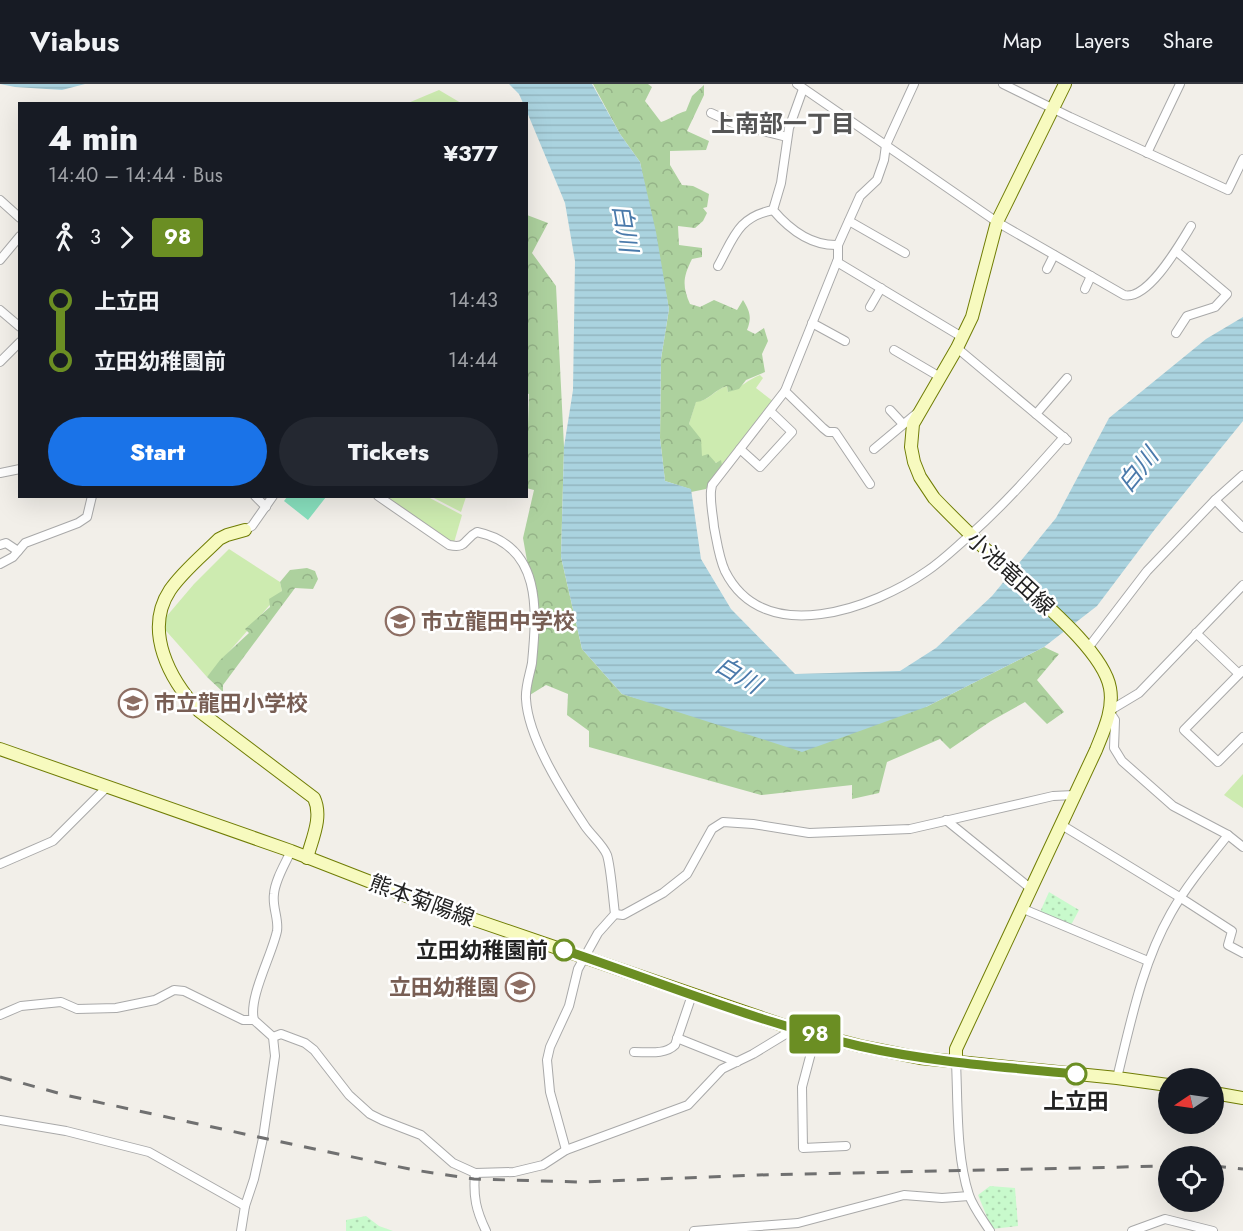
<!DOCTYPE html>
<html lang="en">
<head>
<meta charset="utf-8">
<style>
	body { margin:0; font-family:Jost,"Noto Sans JP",sans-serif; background:#242831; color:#f1f3f6; height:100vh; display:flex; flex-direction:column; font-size:22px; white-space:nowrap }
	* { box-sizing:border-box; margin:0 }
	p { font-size:20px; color:#9ea1a6 }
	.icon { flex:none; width:33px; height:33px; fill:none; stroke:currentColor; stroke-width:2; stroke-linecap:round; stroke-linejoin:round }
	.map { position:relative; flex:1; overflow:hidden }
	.panel { position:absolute; left:18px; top:18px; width:510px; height:396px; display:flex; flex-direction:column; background:#171b24; border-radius:0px; box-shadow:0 6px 24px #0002 }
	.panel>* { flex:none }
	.badge { padding:0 12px; border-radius:4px; font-size:21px; line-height:39px }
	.needle { width:39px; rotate:257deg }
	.tools { position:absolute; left:1158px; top:984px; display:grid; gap:12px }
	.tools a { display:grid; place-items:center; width:66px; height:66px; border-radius:50%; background:#171b24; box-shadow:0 6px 24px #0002; font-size:30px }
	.map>.badge { position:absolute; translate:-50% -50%; box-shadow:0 0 0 3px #fff }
	.legs { display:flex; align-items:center; gap:9px; height:66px; padding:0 30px; font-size:20px }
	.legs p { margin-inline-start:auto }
	.head { display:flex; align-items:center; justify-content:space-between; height:102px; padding:0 30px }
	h1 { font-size:33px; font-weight:800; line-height:45px }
	.cta { display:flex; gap:12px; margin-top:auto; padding:12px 30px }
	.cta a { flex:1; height:69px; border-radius:36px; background:#1a73e8; color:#fff; font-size:24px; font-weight:800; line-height:69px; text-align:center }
	.cta a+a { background:#242831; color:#f1f3f6 }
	ul { padding:0 30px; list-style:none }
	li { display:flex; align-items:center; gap:21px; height:60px; font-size:22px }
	li i { display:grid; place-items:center; width:9px; height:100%; margin:0 8px; background:currentColor }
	li i::after { content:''; width:15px; height:15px; margin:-8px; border:4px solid; border-radius:50%; background:#171b24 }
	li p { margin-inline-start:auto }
	li:first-child i { background:linear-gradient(#0000 50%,currentColor 0) }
	li:last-child i { background:linear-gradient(currentColor 50%,#0000 0) }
	header { display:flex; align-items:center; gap:36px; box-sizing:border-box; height:84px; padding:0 30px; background:#171b24; border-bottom:2px solid #363941 }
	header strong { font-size:28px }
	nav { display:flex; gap:33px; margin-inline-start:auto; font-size:21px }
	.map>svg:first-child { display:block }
	.grass { fill:#cdebb0 }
	.forest { fill:url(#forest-crowns) }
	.park { fill:url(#park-dots) }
	.pitch { fill:#88e0be }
	.water { fill:url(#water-rules) }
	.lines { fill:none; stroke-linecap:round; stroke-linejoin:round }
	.street-casing { stroke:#a9a9a9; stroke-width:10 }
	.secondary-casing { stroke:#707d05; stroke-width:14 }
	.street { stroke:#fff; stroke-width:8 }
	.secondary { stroke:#f7fabf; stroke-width:12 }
	.rail { stroke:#707070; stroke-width:3; stroke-dasharray:12 12; stroke-linecap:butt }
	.line-1-casing { stroke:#fff; stroke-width:14 }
	.line-1 { stroke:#6b8e23; stroke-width:9 }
	.stop-1-dot { fill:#fff; stroke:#6b8e23; stroke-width:3 }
	.labels { text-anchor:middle; stroke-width:5; stroke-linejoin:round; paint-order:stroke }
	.street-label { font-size:22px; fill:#222; stroke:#fff }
	.education-label { font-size:22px; font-weight:bold; fill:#785e54; stroke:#fff; text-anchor:start }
	.stop-label { font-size:22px; font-weight:bold; fill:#222; stroke:#fff; text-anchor:end }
	.neighbourhood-label { font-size:24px; font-weight:bold; fill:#555; stroke:#fff }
	.water-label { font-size:24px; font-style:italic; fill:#4a7aab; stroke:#fff }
</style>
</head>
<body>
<header>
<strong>Viabus</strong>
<nav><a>Map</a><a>Layers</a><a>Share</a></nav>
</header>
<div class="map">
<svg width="1243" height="1147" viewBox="0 0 1243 1147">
	<defs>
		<pattern id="forest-crowns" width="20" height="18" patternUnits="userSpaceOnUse" patternTransform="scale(1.5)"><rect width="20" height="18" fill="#add19e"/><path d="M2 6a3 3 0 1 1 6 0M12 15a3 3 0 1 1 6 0" fill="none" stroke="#95b388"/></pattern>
		<pattern id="park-dots" width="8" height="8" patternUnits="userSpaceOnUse" patternTransform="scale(1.5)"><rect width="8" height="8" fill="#c8facc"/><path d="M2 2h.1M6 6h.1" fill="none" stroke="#acd6af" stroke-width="1.8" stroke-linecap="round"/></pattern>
		<pattern id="water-rules" width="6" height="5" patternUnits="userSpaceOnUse" patternTransform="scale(1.5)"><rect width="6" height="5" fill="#aad3df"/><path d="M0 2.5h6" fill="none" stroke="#92b5bf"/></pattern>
	</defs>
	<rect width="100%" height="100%" fill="#f2efe9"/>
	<g class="grass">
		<polygon points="439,6 461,19 408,19"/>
		<path d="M 760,291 L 763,294 L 756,304 L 774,318 L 722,381 L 702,373 L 689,340 L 696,317 C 709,318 715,305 727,302 L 728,308 C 741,304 747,296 760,291 Z"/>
		<polygon points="379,413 428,413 462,431 453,462"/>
		<polygon points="432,413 466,413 461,428"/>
		<polygon points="229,465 280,498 282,507 207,593 160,540 194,500"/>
		<polygon points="1243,690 1243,724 1224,711"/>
	</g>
	<g class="forest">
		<path d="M 593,0 L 648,0 L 652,3 L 645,17 L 661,38 C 671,35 677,29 686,27 L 692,12 L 704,1 L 704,11 L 687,47 L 709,57 L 706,66 L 670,67 L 670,81 L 682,101 L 693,102 L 709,110 L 707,123 L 703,124 L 707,129 L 703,137 L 695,144 L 678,142 L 679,161 L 702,164 L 702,173 L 692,175 C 683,193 682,202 690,220 L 700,223 L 714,216 L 737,226 L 743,216 C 750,227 752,234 747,246 L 755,250 L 764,244 L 768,257 L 762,270 L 765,288 L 746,296 L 739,305 L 728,308 L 727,302 C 715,305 709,317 696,318 L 689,340 L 701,355 L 702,372 L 708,370 L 716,379 L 721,376 L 722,381 L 706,405 L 691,408 L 690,405 L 665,397 L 660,354 L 661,275 L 669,225 L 640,78 L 620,50 Z"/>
		<polygon points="527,131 548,139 532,169 556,202 564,363 561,473 582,565 622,610 667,623 926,623 1044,563 1059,570 1037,596 1064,628 1047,640 1025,618 991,637 950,665 940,655 887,678 879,709 852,715 852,701 761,711 589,663 589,647 567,631 568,610 546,601 525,614 536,528 523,454 534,406 526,404 529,310 526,309"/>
		<polygon points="307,484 315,487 318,495 313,505 295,504 223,601 223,608 207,593 220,576 249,549 245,545 270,523 269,515 282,507 280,498 290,486"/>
	</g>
	<g class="park">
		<polygon points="1049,808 1079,826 1070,843 1040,828"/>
		<polygon points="990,1102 1015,1104 1018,1142 992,1145 978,1111"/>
		<polygon points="366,1132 379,1142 393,1147 346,1147 346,1136"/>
	</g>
	<polygon class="pitch" points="287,413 287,412 326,413 308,436 284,417"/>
	<g class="water">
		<polygon points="0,0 85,0 62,6 15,3"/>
		<polygon points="509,0 592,0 620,50 640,78 656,148 669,225 661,275 660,354 665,397 691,405 701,475 731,525 795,590 900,587 936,564 992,512 1056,434 1109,334 1206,255 1243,233 1243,337 1155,445 1097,522 1044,563 926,623 802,668 622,610 582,565 561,473 564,363 573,306 575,177 565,119 527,28 526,20 523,19 519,10"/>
	</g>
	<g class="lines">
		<g class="street-casing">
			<g id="street">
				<path d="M 797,0 L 997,138 L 1124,211 C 1148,217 1180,160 1191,142"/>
				<polyline points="1003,0 1070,33 1228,106 1243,75"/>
				<path d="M 803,5 L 789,44 L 781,99 L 773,126 C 790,146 812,162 838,161"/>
				<polyline points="711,29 735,40 787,53"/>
				<polyline points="1147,69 1180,0"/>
				<polyline points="0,116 20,134"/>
				<polyline points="849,137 905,169"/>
				<polyline points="0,176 20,152"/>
				<polyline points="837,178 962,253"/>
				<path d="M 718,182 C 734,153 738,133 773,126"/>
				<polyline points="1047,185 1054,171"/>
				<polyline points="1085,205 1091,192"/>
				<polyline points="870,223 881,204"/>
				<polyline points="0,226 20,243"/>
				<polyline points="812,239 845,257"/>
				<polyline points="1176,249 1187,232 1215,223 1227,210 1176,167"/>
				<polyline points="957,264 1067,356"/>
				<polyline points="894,266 940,293"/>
				<polyline points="0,278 20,258"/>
				<path d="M 785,307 L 712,401 L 711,407 C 710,419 713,431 714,443 C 717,458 719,474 725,487 C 764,565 874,524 927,487 C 942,477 955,464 969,452 C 1004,421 1033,388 1064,353"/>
				<polyline points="890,326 903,340"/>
				<polyline points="1036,330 1067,294"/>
				<polyline points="740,365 760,383 792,348 770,327"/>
				<polyline points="874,365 917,329"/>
				<polyline points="0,389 20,385"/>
				<polyline points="870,400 835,348 828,348 823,344 785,307 838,175 838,161 860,112 877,96 884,76 886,61 914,0"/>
				<polyline points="255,412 266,423"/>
				<path d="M 378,412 L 449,461 C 468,465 463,455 477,448 C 542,462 537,526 532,579 C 530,590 525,603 526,615 C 528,654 563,709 585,742 C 591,751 603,761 607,771 C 611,784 613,815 615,830 L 598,849 L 578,885 L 569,922 L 550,963 L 547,976 L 550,1008 L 566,1066"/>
				<polyline points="1215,416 1243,444"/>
				<polyline points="245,446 252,442 273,412"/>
				<polyline points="0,461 6,459 18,467"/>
				<polyline points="0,480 13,473 25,459 78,439 87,433 92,412"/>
				<polyline points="1243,501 1139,609 1109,627 1115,636 1114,664 1122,677 1173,722 1228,751 1243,763"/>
				<polyline points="1196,549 1239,590"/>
				<polyline points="1088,564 1147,487 1215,416 1243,391"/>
				<polyline points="1243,586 1184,646 1218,678 1243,653"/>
				<polyline points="946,736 1030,804"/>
				<polyline points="1060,740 1181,814 1232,847 1228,861 1243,869"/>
				<polyline points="0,780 53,757 107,703"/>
				<polyline points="1021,824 1148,877"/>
				<polyline points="615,830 623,831 663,809 687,790 712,745 723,738 753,740 809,749 910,745 1053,712 1074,711"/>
				<polyline points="0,931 21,922 61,918 77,925 116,924 155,916 174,906 184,907 243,936 254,936"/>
				<polyline points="816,950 802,1003 803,1064 846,1062"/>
				<polyline points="273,953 281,950 305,959 314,966 349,1011 370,1030 382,1036 421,1051 453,1079 475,1089 514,1088 543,1081 566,1066 688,1021 722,985 753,970 794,945"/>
				<polyline points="677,954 737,978"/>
				<path d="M 634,968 C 648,968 665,971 675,961 L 692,911"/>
				<path d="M 956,978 C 958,1019 956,1072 969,1111 C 973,1123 983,1136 990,1147"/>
				<path d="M 1117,994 C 1131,937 1142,880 1171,829 C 1187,801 1208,776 1228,751"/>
				<polyline points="0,1036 66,1047 149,1068 245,1122"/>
				<path d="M 475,1089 C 473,1113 476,1126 486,1147"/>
				<path d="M 241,1147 L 245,1122 L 254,1095 L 263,1054 L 275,972 L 273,953 L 254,936 C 248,914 272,871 277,847 C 279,835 272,823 274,810 C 275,796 285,780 291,767"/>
				<polyline points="694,1147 798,1139 904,1111 942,1114 969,1112"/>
				<polyline points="1132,1147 1165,1135 1213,1147"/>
			</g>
		</g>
		<g class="secondary-casing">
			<g id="secondary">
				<path d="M 245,446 L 227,451 L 219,455 C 203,471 183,487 170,506 C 143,547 170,596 199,627 L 314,714 C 323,733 312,755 307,774"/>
				<polyline points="0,665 291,767 417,816 794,945 860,962 920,974 1117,994 1168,1001"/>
				<path d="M 956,978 L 956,965 L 1096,666 C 1104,646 1114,625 1110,604 C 1103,565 1032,510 1002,481 C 979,459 956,437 934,414 L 920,393 L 914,378 L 911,363 L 913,340 L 957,264 L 972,233 L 997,138 L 1065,0"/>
				<polyline points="1214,1009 1243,1014"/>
			</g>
		</g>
		<use href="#street" class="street"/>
		<use href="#secondary" class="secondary"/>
		<g class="rail">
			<polyline points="0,993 65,1011 263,1054 414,1086 474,1095 580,1098 758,1091 1168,1082"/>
			<polyline points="1214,1082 1243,1085"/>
		</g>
	</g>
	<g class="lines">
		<g class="line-1-casing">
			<path id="line-1" d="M 564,866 C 662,899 758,938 859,962 C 930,978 1003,983 1076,990"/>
		</g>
		<use href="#line-1" class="line-1"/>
	</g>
	<defs>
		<g id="school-ring" transform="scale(1.5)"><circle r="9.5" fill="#fff" stroke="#8d6e63" stroke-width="1.5"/><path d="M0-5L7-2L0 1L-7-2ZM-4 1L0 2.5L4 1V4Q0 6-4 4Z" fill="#8d6e63"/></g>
	</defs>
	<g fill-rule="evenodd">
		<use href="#school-ring" x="400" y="537"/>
		<use href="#school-ring" x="133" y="619"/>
		<use href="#school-ring" x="520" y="903"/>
	</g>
	<g class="stop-1-dot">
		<circle cx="564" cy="866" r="10"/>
		<circle cx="1076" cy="990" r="10"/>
	</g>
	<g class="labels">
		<g class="street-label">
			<text transform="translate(1011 489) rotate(43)" y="8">小池竜田線</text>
			<text transform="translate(422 816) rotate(20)" y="8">熊本菊陽線</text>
		</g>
		<g class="education-label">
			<text x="421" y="545">市立龍田中学校</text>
			<text x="154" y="627">市立龍田小学校</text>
			<text x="499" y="911" text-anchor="end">立田幼稚園</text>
		</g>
		<g class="stop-label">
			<text x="548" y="874">立田幼稚園前</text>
			<text x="1076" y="1025" text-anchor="middle">上立田</text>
		</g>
		<g class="neighbourhood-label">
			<text x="783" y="48">上南部一丁目</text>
		</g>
		<g class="water-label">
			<text transform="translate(625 144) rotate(80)" y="8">白川</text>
			<text transform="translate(1138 386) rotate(-51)" y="8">白川</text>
			<text transform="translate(738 591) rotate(31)" y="8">白川</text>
		</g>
	</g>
</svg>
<div class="tools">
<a><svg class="needle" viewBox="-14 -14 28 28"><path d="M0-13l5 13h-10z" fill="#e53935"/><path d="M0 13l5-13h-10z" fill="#9ea1a6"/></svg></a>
<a><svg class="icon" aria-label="locate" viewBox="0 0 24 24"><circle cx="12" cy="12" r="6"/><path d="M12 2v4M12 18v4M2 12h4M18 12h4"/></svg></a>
</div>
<b class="badge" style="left:815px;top:950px;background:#6b8e23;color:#fff">98</b>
<section class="panel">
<div class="head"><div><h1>4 min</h1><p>14:40 – 14:44 · Bus</p></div><b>¥377</b></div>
<div class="legs"><svg class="icon" aria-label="walk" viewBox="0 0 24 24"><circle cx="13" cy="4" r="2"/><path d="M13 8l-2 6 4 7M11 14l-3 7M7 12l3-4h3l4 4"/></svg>3<svg class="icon" aria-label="forward" viewBox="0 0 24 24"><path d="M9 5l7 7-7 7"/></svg><b class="badge" style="background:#6b8e23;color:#fff">98</b></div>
<ul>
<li><i style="color:#6b8e23"></i><b>上立田</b><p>14:43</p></li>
<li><i style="color:#6b8e23"></i><b>立田幼稚園前</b><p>14:44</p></li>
</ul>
<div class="cta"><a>Start</a><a>Tickets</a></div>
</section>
</div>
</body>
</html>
